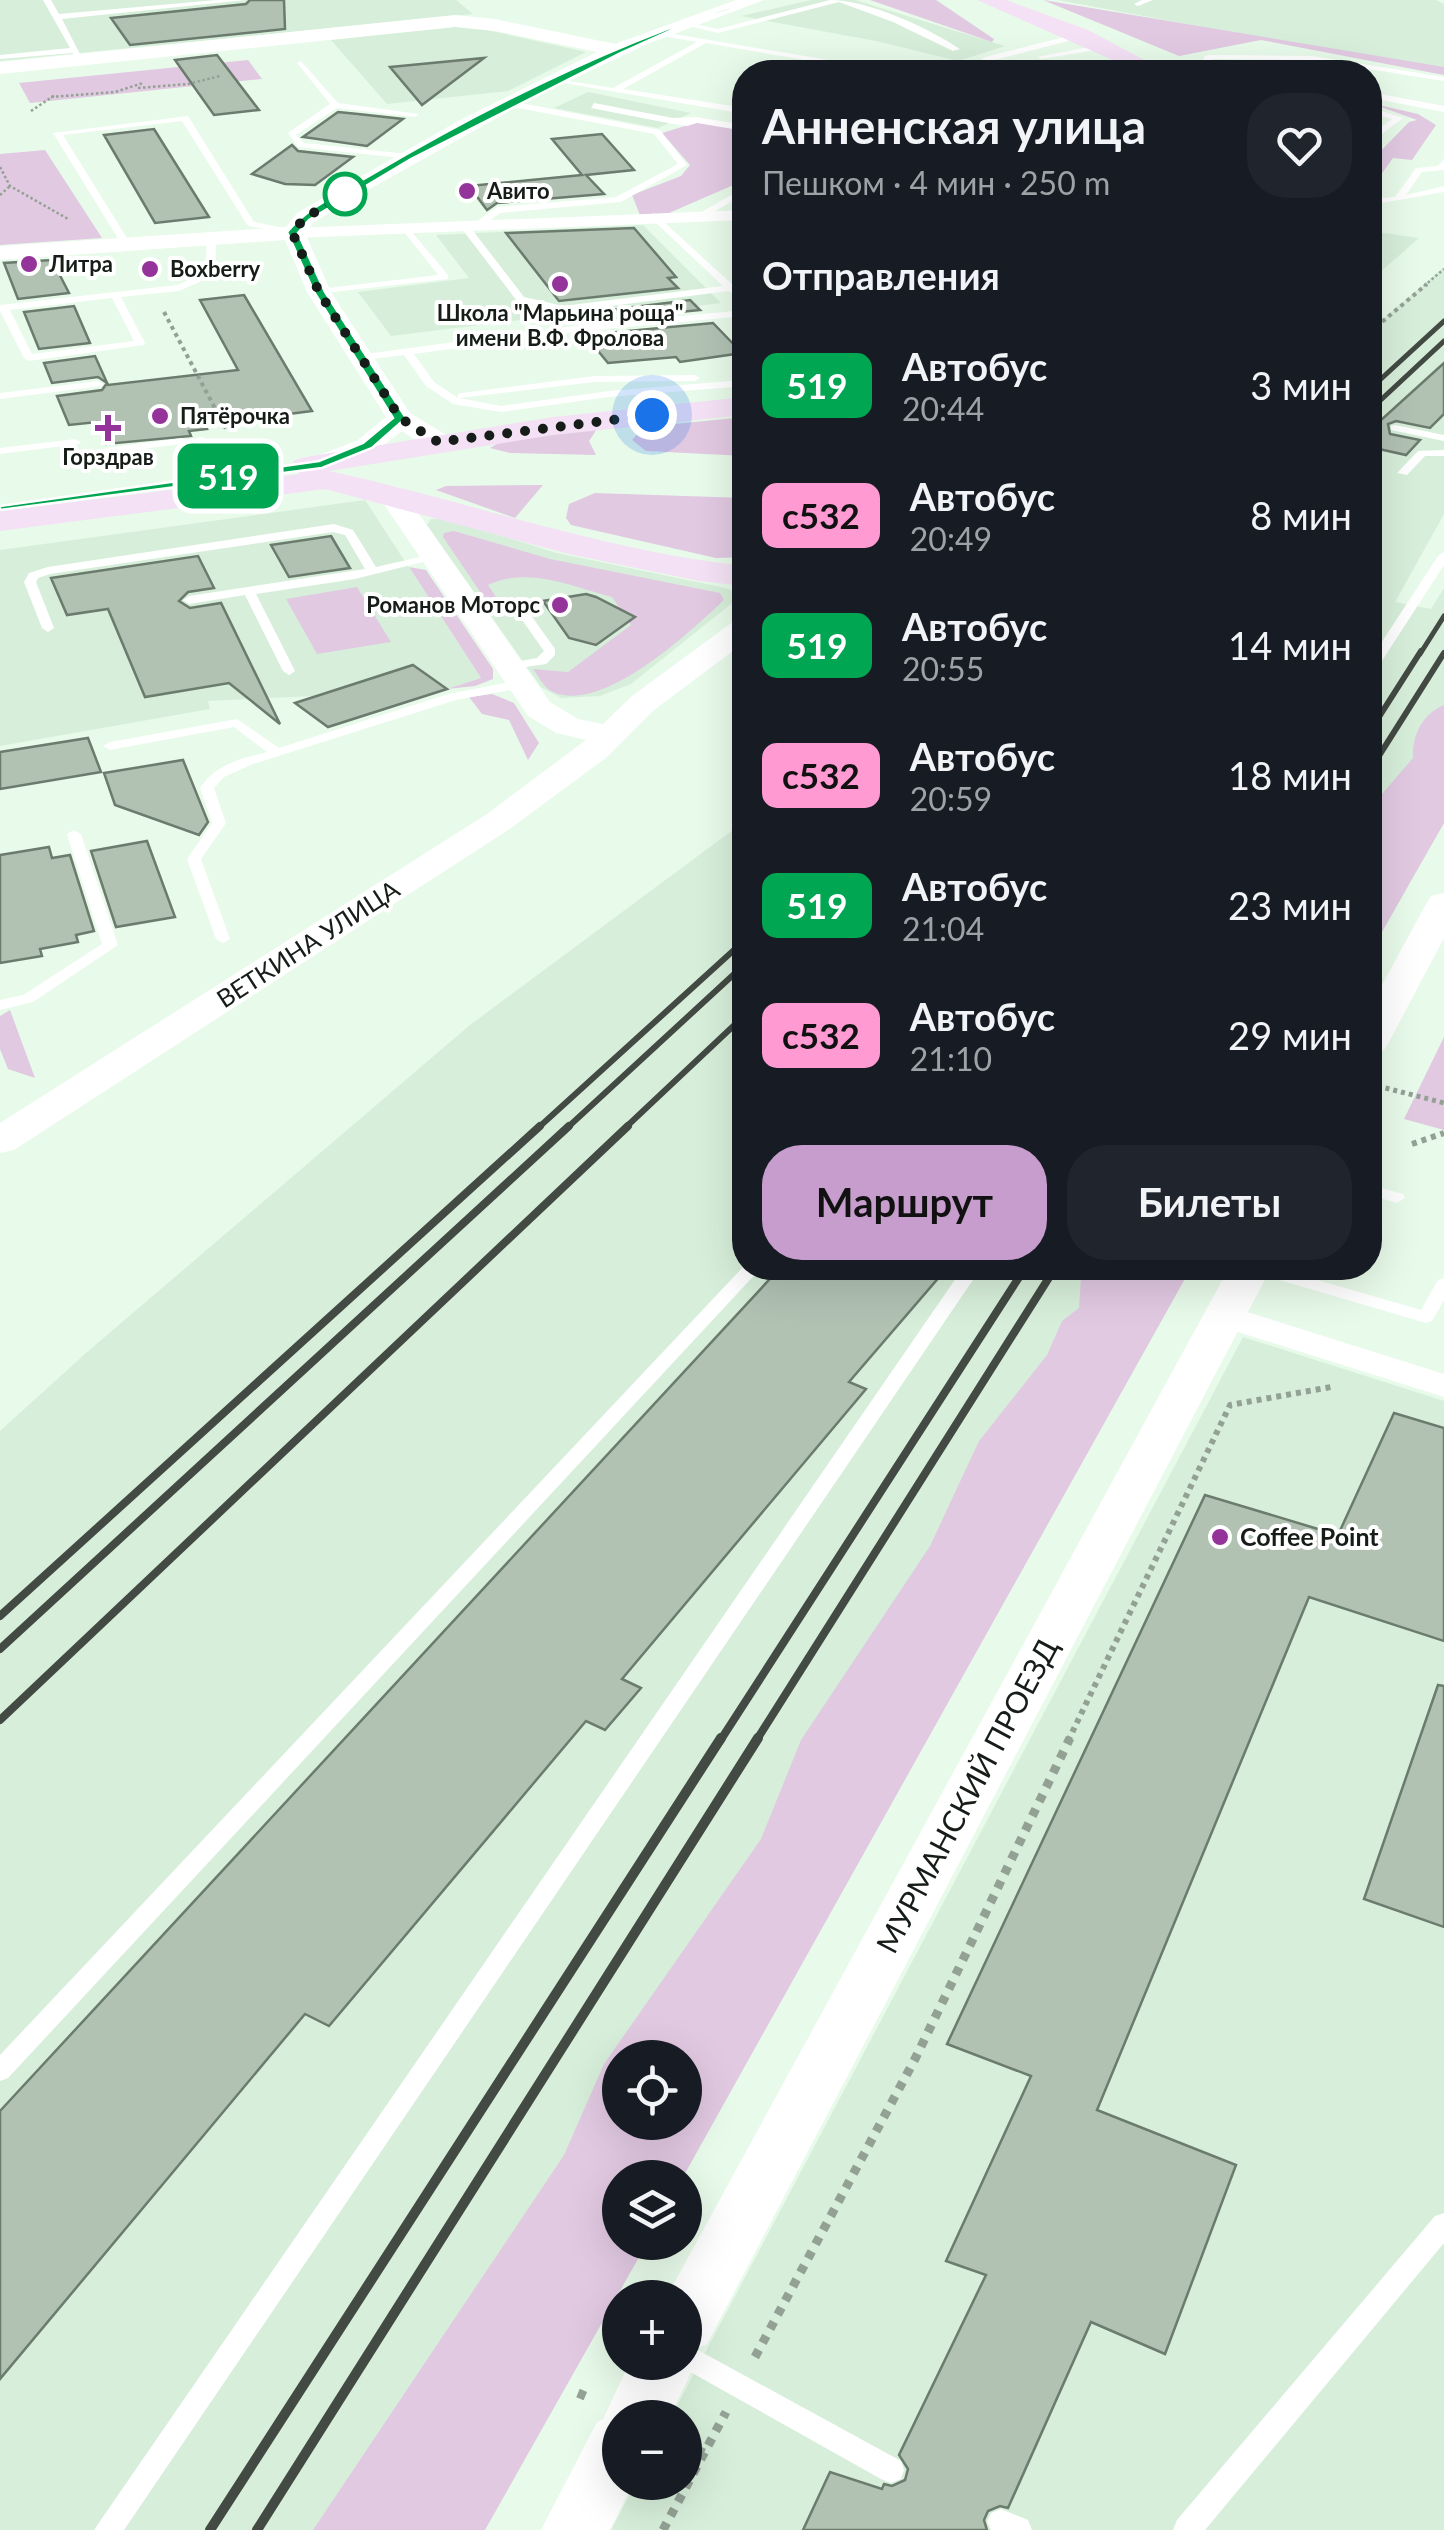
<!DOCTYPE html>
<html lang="ru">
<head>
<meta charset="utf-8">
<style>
	body { margin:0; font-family:Lato,sans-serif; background:#20242c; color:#f1f3f6; height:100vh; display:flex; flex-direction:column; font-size:38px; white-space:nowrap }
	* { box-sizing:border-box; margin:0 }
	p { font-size:32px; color:#9ea1a6 }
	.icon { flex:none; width:55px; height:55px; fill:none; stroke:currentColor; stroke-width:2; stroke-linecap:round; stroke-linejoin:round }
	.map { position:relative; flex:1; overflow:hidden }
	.drawer { position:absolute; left:732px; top:60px; width:650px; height:1220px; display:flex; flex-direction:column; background:#171b24; border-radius:40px; box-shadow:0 10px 40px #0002 }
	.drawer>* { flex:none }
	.badge { padding:0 20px; border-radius:15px; font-size:35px; line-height:65px }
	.tools { position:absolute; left:602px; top:2040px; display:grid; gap:20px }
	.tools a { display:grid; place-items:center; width:100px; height:100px; border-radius:50%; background:#171b24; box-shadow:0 10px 40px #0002; font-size:50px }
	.you { position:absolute; width:50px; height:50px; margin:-25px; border:8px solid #fff; border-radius:50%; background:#1a73e8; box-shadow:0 0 0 15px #1a73e833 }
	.map>.badge { position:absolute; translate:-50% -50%; box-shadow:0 0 0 5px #fff }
	h2 { padding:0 30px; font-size:38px; line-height:90px }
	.round { display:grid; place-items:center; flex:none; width:105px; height:105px; border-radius:40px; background:#20242c }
	.overview { display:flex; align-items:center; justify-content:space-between; height:170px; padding:0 30px }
	h1 { font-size:48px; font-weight:700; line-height:75px }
	.action { display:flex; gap:20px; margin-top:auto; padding:20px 30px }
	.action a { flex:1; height:115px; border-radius:40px; background:#c79dcd; color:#111; font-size:40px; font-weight:700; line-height:115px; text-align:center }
	.action a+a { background:#20242c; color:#f1f3f6 }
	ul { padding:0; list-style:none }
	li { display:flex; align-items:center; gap:30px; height:130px; padding:0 30px }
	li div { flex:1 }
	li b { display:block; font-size:38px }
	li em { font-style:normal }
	li .badge { min-width:110px; font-weight:700; text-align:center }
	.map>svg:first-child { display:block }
	.built { fill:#d7efda }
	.green { fill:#e1c9e2; fill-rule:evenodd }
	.building { fill:#b1c2b3; stroke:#6b7b6d; stroke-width:2.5 }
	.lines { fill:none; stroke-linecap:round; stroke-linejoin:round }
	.path-far4 { stroke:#93a195; stroke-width:2.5; stroke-dasharray:2.5 2.5; stroke-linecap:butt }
	.path-far3 { stroke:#93a195; stroke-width:4; stroke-dasharray:4 4; stroke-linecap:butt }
	.path-far2 { stroke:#93a195; stroke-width:5; stroke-dasharray:4 4; stroke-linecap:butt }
	.path-far1 { stroke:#93a195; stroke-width:6; stroke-dasharray:5 5; stroke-linecap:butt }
	.path { stroke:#93a195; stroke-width:9; stroke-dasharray:8 8; stroke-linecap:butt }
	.service { fill:#fff; fill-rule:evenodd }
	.minor { fill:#fff; fill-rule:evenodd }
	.tertiary { fill:#fff; fill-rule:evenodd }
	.secondary { fill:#f4e1f5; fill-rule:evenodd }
	.rail-far3 { stroke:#424a43; stroke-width:5 }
	.rail-far2 { stroke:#424a43; stroke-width:6 }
	.rail-far1 { stroke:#424a43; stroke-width:8 }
	.rail { stroke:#424a43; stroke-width:10 }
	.line { fill:#00a651; stroke:#fff; stroke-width:2.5 }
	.walk { stroke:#161c17; stroke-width:10; stroke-dasharray:0 18 }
	.poi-dot { fill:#94339a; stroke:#fff; stroke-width:4 }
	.stop-dot { fill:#fff; stroke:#00a651; stroke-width:5 }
	.labels { text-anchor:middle; stroke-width:8; stroke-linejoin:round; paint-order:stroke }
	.far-poi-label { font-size:22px; font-weight:bold; fill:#161c17; stroke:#fff; text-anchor:start }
	.street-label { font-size:25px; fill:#161c17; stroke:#fff }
	.poi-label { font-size:25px; font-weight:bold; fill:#161c17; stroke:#fff; text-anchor:start }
	.near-street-label { font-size:30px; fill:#161c17; stroke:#fff }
</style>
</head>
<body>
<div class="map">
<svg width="1444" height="2530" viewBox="0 0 1444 2530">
	<rect width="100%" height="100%" fill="#e8faea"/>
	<g class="built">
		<polygon points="0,0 456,0 473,14 0,61"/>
		<polygon points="811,0 855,0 1005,46 958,61 876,41 741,16"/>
		<polygon points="1058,0 1436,0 1444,4 1444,72"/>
		<polygon points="454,27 478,28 586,52 508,91 387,104 331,40"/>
		<polygon points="588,92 691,113 658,128 554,108"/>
		<polygon points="643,225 721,303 630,314 623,307 391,336 358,292 469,278 436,235"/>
		<polygon points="1370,231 1419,238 1370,281"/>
		<polygon points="1444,267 1444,514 1395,602 1431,609 1444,588 1444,765 1370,872 1370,330"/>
		<polygon points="365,500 481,678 447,689 413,665 315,696 208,701 210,709 0,746 0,550"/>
		<polygon points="431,519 447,519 557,553 721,587 731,590 736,600 631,684 600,696 561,698 541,687 427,525"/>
		<polygon points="745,821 745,1268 1136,1268 620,2058 620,2122 440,2530 0,2530 0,1431 86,1353 470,1025"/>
		<polygon points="1243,1337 1444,1401 1444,2530 611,2530 636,2483 685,2482 685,2418 671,2417"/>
	</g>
	<g class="green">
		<polygon points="870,0 936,0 994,39 992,42"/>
		<polygon points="1043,0 1444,67 1444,75 1261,40 1179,56"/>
		<polygon points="248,60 262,79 30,103 19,83"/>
		<polygon points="1370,103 1418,114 1436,125 1412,160 1393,158 1370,190 1372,160 1409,122 1417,120"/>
		<polygon points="698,122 745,130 745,180 669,213 640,215 632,195 681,176 690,165 662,133"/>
		<polygon points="45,150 102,238 0,245 0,154"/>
		<polygon points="745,417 745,456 646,451 632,440 641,430 654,426"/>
		<polygon points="597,429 589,441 596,455 510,453 490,448 504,440"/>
		<polygon points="543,485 515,518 436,490 446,486"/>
		<polygon points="595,493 745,498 745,557 716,558 571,525 566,518 569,504"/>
		<path d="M 454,531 L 550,559 L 720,593 L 724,600 C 690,632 603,714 553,692 C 544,688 539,677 533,669 L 568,672 L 631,625 L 612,597 C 571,586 528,566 488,585 L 500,603 L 489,605 L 443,537 L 444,533 Z"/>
		<polygon points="409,567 426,570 493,669 493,679 475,686 447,689 481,678"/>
		<polygon points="357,587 391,642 317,654 286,599"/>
		<polygon points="492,694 514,703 539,743 528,760 509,720 482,714 469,697"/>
		<path d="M 1444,705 L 1444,823 L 1370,953 L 1370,808 L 1413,758 C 1412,736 1422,714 1444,705 Z"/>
		<polygon points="10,1010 35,1078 8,1069 0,1049 0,1016"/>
		<polygon points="1444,1037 1444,1130 1404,1119"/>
		<path d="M 1087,1268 L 1191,1268 L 683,2177 L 620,2178 L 620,2242 L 647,2243 L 485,2530 L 313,2530 L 564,2155 L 604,2064 L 761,1839 L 801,1740 L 930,1546 L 979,1441 L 1047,1355 L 1062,1321 L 1079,1308 L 1081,1278 ZM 620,2058 L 685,2058 L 685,2122 L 620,2122 Z"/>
	</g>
	<g class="building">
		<polygon points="250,0 284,0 285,29 130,45 111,18 246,4"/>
		<polygon points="217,55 259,110 214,115 175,60"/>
		<polygon points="484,58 422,105 390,67"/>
		<polygon points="338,112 358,114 403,119 367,146 303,137"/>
		<polygon points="154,129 209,217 155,223 104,135"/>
		<polygon points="602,134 634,170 586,175 604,194 497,203 487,210 469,186 582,175 552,139"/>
		<polygon points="292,145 298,151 353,157 315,185 285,184 252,174"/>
		<polygon points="634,228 676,277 668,278 678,288 559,301 506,233"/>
		<polygon points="52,260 69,293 18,299 4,263"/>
		<polygon points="244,295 312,411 205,425 207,429 189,431 191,436 106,444 97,422 69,425 57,396 102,390 107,383 98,377 52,383 44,363 95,356 108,385 238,370 200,300"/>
		<polygon points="690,300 700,310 576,322 570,315"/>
		<polygon points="74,306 90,343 39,349 24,312"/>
		<polygon points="713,323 742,353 680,362 676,357 608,363 585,335"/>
		<polygon points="1444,363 1444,414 1430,428 1396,421 1388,424 1390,434 1420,440 1406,455 1370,447 1370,430"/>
		<polygon points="331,536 350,568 289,577 271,545"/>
		<polygon points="198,556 214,588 188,592 179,601 190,608 221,603 280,724 229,683 145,697 108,609 67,615 51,578"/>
		<polygon points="586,594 596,597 635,617 596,645 569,638 543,601"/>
		<polygon points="413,665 447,689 328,727 295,703"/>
		<polygon points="88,738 101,772 0,789 0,752"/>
		<polygon points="183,760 208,822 199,835 115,805 104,773"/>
		<polygon points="147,841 175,917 116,927 91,851"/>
		<polygon points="49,847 52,858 70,855 94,931 76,935 78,942 40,949 42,956 0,963 0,855"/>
		<polygon points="780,1268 947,1268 849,1382 866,1389 622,1679 641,1688 605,1730 586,1721 329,2026 305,2014 0,2379 0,2111"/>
		<polygon points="1394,1413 1444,1428 1444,1641 1309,1597 1097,2110 1236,2165 1165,2354 1091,2322 1008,2508 1000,2506 988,2511 984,2520 987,2530 803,2530 830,2472 882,2489 884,2484 892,2486 905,2480 908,2469 899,2455 986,2275 946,2261 1031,2076 947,2044 1205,1495 1338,1535"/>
		<polygon points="1438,1685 1444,1686 1444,1927 1364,1899"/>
	</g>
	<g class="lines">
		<g class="path-far4">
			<polyline points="138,88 188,84 220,76"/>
			<polyline points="51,97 115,92 143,83"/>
			<polyline points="31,111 55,95"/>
			<polyline points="0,167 10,186 68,219"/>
			<polyline points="0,195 10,186"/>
			<polyline points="1424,286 1444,269"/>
		</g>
		<g class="path-far3">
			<polyline points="164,312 226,429"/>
			<polyline points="1370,332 1427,284"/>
		</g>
		<polyline class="path-far2" points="1370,1084 1444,1103"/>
		<g class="path-far1">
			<polyline points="1412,1144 1444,1133"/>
			<polyline points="1068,1741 1230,1405 1331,1387"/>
		</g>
		<g class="path">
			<polyline points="755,2357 915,2059 1070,1738"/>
			<polyline points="578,2393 592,2399"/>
			<polyline points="685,2444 704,2453"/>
			<polyline points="663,2530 726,2412"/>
		</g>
		<g class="service">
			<polygon points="43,0 51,0 59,14 217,0 246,0 62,19 82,58 76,58 73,53 0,59 0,55 70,48"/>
			<path d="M 830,0 C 869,0 928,28 960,49 L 953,51 L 893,22 L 839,2 L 718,33 L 677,23 L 681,21 L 718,29 Z"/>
			<polygon points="1142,0 1153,0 1138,6 1134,4"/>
			<polygon points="656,31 864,66 868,68 863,72 854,72 857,69 706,43 623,89 745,108 745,114 552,81 556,79 613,88 697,42 656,35"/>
			<polygon points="1080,33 1083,37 991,61 974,72 965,72 985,57"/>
			<polygon points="1105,44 1108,48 1041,59 1037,57"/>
			<polygon points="1208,55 1312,56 1444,77 1444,81 1312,60 1212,59 1211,63 1256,72 1207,67 1177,70 1173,68 1203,63 1204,57"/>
			<polygon points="301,61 338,103 419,114 415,117 337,108 296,135 304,143 408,154 411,159 298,147 288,133 330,104 297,63"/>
			<polygon points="1370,92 1444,106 1444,112 1370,98"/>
			<polygon points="511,101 660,130 687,165 621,202 500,213 482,226 476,226 476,222 497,207 616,197 678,164 654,134 508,106"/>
			<polygon points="594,103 673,118 696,117 745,125 745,131 697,123 687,126 673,124 591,108"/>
			<polygon points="1370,107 1403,118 1370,143 1370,136 1392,119 1370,113"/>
			<polygon points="188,116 254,222 294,230 294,234 248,226 182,121 63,135 130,243 122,245 53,133"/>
			<polygon points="1444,159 1444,170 1422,172 1406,195 1444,186 1444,192 1370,205 1370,199 1395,197 1416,168 1438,166"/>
			<polygon points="745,187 745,194 706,216 698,214"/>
			<polygon points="654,213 745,296 745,304 729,291 563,312 521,302 517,301 459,225 467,223 524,297 563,306 723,286 651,218 649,216"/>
			<polygon points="406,225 448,275 448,279 315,294 315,290 319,289 438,275 401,228"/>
			<path d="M 211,235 L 216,238 L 215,275 L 179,291 L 121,297 L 145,343 L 144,345 L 29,361 L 24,358 L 0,311 L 0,305 L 177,285 L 207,272 L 206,238 ZM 112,298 L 134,341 L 32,354 L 10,310 Z"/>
			<polygon points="745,310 745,316 574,332 414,354 434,382 458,398 458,394 462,393 595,376 695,375 700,378 695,381 595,382 459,398 501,406 609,391 731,381 745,375 745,382 733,387 609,397 501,412 453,404 426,386 404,355 358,361 353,358 358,355 574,326"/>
			<polygon points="98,381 103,384 102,386 0,399 0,393"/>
			<polygon points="1395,425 1444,435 1444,441 1391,430 1391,426"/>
			<polygon points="200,437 204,438 225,477 223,479 215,479 201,453 181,444 106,454 100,451 106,448 182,438 196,443 194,440"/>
			<polygon points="75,439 81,442 79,444 0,454 0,448"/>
			<polygon points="1444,450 1444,456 1425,456 1407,475 1397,473 1418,451"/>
			<polygon points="334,524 353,530 376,567 433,554 439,558 355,579 256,594 295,671 289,675 283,671 245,595 189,604 183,600 189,596 365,569 345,535 333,532 50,574 38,578 36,582 54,628 48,632 42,628 24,582 29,573 48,567"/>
			<polygon points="1444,552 1444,565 1376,670 1370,674 1370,660 1438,556"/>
			<polygon points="504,605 528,611 555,649 555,655 546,664 504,670 504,664 537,658 544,651 520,617 504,613 473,619 467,615"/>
			<path d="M 521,680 L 527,684 L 526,687 L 456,700 L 253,764 L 224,777 L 214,788 L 226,823 L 201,859 L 230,939 L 223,943 L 216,939 L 187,859 L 212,823 L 200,788 C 216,764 240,759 267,752 L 234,727 L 110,750 L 103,746 L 110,742 L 237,719 L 279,748 L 448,694 Z"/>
			<polygon points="74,830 81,834 118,945 33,1002 0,1010 0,1000 23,995 102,944 67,834"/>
			<polygon points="1370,1185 1403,1194 1405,1198 1397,1203 1370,1195"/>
			<polygon points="745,1265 745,1268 761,1268 8,2078 0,2081 0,2055"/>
			<polygon points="963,1268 981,1268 124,2530 94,2530"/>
			<polygon points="1249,1268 1276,1268 1421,1310 1438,1280 1444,1278 1444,1300 1432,1321 1426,1323 1252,1272"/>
			<polygon points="1444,2213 1444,2243 1205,2530 1173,2530 1177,2520 1435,2216"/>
			<polygon points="685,2343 901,2461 904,2470 901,2479 891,2483 881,2479 676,2364 685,2362"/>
			<polygon points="1001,2509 1028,2520 1032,2530 991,2530 987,2522 991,2513"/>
		</g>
		<g class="minor">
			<polygon points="745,210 745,220 293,238 284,233 293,228"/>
			<polygon points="1225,1305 1444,1374 1444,1397 1213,1324 1208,1316 1213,1308"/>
		</g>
		<g class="tertiary">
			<path d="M 736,0 L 764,0 L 645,45 L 531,99 L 366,191 L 313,223 L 305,233 L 331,292 L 410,413 L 448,436 L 451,442 L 448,448 L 428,448 L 402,431 C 380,449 343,477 312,470 L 308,464 L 312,458 L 358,440 L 386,417 L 307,292 L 285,240 L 0,260 L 0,246 L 286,227 L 297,213 L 460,120 L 597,52 L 495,31 L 455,27 L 0,74 L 0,62 L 455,15 L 495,19 L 615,44 Z"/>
			<polygon points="391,486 401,488 550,702 578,719 603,724 632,696 734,621 745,618 745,642 654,710 607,757 511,828 14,1150 0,1153 0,1123 487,814 586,740 556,733 528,716 377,494"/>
			<polygon points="1444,893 1444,938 1389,1042 1384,1050 1370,1053 1370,1007 1426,904 1431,896"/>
			<polygon points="1229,1268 1271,1268 707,2344 691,2351 696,2362 669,2418 620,2418 620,2482 634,2482 610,2530 541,2530 597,2422 603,2419 630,2362 685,2362 685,2298 666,2298"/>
		</g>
		<g class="secondary">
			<polygon points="977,0 1006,0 1088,30 1167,72 1140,72"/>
			<path d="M 745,397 L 745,415 L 553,435 L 329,471 C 468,501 603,551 745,566 L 745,586 L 699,581 L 569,554 L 325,489 L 0,531 L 0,511 L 300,474 L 291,466 L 295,460 L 306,457 L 553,417 Z"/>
		</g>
		<g class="rail-far3">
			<polyline points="1370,389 1444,321"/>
			<polyline points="1370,410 1444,341"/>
			<polyline points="1420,654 1444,616"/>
		</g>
		<g class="rail-far2">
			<polyline points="1370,731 1421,651"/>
			<polyline points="1370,770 1444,653"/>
			<polyline points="538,1128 745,940"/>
			<polyline points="567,1128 745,964"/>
			<polyline points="625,1128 745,1015"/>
		</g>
		<g class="rail-far1">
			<polyline points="0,1616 540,1126"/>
			<polyline points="0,1649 569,1126"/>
			<polyline points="0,1720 628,1126"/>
			<polyline points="720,1741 1025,1268"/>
			<polyline points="756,1741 1055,1268"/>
		</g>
		<g class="rail">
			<polyline points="210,2530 721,1738"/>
			<polyline points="257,2530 758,1738"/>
		</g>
	</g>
	<path class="line" d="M 752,0 L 759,0 L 681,26 L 621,53 L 411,159 L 309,220 L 298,233 L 325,292 L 406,418 L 372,448 L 322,468 L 0,510 L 0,506 L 319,461 L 363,443 L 393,418 L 314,292 L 287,232 C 308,207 340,193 369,176 C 489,105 619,40 752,0 Z"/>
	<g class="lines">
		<polyline class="walk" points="345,194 305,218 292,232 319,292 400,418 438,442 652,415"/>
	</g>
	<g class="poi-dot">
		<circle cx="467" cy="191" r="10"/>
		<circle cx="29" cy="264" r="10"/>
		<circle cx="150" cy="269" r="10"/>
		<circle cx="560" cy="284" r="10"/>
		<circle cx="160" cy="416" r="10"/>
		<path d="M103 413h10v10h10v10h-10v10h-10v-10h-10v-10h10z"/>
		<circle cx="560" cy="605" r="10"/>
		<circle cx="1220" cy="1537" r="10"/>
	</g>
	<circle class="stop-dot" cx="345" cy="194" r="20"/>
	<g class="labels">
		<g class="far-poi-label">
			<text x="487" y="199">Авито</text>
			<text x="49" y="272">Литра</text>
			<text x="170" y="277">Boxberry</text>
			<text x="560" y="321" text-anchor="middle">Школа "Марьина роща"<tspan x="560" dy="25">имени В.Ф. Фролова</tspan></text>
			<text x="180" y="424">Пятёрочка</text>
			<text x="108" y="465" text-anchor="middle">Горздрав</text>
			<text x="540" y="613" text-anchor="end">Романов Моторс</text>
		</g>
		<g class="street-label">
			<text transform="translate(308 944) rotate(-33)" y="9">ВЕТКИНА УЛИЦА</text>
		</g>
		<g class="poi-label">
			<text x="1240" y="1546">Coffee Point</text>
		</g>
		<g class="near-street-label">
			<text transform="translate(968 1796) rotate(-62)" y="10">МУРМАНСКИЙ ПРОЕЗД</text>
		</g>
	</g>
</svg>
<div class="tools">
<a><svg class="icon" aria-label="locate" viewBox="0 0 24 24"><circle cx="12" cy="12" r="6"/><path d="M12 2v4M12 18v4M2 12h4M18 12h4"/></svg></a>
<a><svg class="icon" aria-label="layers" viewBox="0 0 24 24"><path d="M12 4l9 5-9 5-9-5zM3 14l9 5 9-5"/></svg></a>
<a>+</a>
<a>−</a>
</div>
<div class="you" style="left:652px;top:415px"></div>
<b class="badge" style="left:228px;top:476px;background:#00a651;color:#fff">519</b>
<section class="drawer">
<div class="overview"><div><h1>Анненская улица</h1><p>Пешком · 4 мин · 250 m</p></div><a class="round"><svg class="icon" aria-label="heart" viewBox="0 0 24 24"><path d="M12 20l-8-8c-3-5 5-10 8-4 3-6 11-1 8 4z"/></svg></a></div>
<h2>Отправления</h2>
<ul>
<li><span class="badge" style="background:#00a651;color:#fff">519</span><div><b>Автобус</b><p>20:44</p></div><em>3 мин</em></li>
<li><span class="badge" style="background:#ff9ad2;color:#111">с532</span><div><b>Автобус</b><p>20:49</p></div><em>8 мин</em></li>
<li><span class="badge" style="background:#00a651;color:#fff">519</span><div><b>Автобус</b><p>20:55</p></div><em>14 мин</em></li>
<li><span class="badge" style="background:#ff9ad2;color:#111">с532</span><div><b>Автобус</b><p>20:59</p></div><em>18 мин</em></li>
<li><span class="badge" style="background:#00a651;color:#fff">519</span><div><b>Автобус</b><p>21:04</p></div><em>23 мин</em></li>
<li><span class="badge" style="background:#ff9ad2;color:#111">с532</span><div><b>Автобус</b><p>21:10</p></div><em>29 мин</em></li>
</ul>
<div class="action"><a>Маршрут</a><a>Билеты</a></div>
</section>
</div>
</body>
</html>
